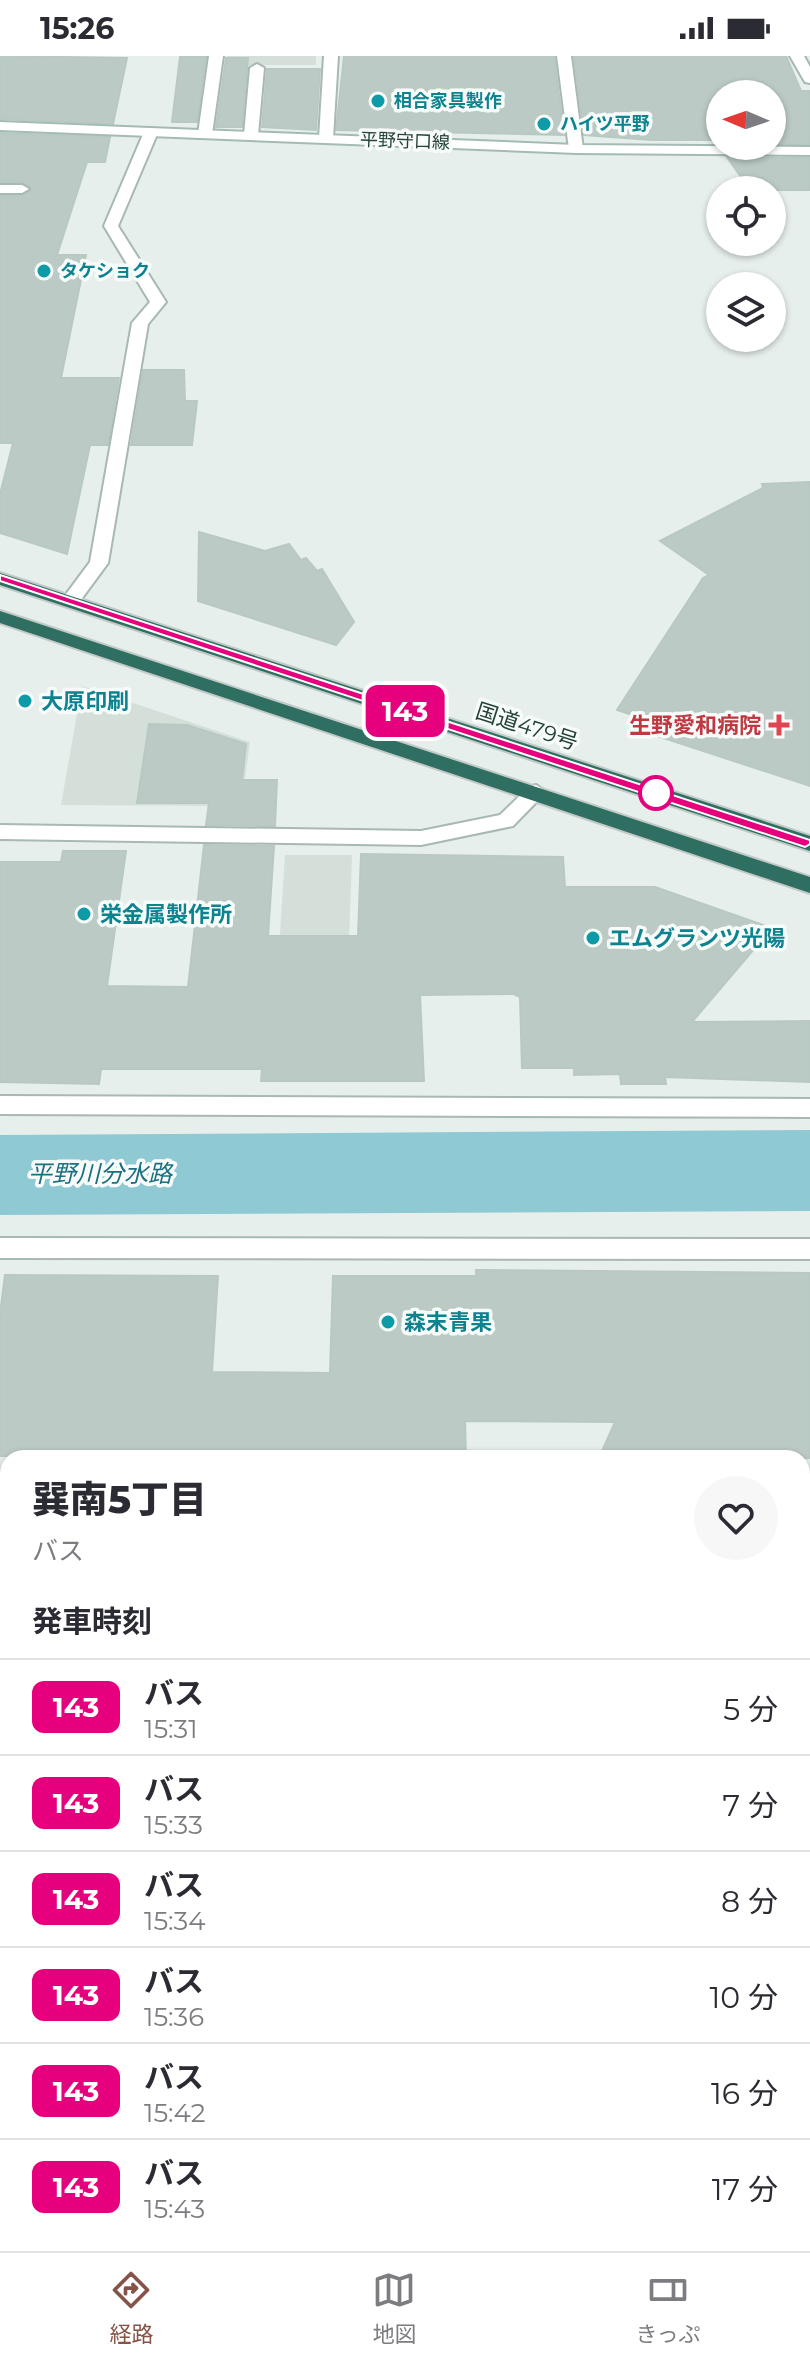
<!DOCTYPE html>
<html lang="ja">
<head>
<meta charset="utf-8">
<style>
	body { margin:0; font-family:Montserrat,"Noto Sans JP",sans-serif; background:#f7f7f7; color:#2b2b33; height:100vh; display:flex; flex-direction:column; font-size:30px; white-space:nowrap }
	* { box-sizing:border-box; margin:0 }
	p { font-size:26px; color:#7c7c81 }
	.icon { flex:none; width:44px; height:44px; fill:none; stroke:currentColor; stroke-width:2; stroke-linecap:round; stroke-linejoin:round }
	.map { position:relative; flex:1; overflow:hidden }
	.drawer { position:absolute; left:0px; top:1394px; width:810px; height:802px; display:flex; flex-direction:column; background:#fff; border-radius:24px 24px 0 0; box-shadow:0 2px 6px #0004 }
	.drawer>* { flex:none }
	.badge { padding:0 16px; border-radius:12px; font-size:28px; line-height:52px }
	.needle { width:52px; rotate:272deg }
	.controls { position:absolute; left:706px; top:24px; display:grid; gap:16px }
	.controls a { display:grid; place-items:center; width:80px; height:80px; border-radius:50%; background:#fff; box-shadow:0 2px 6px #0004; font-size:40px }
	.map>.badge { position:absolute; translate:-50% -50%; box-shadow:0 0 0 4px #fff }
	h2 { padding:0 32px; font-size:30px; line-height:72px }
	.round { display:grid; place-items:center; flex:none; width:84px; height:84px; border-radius:42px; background:#f7f7f7 }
	.head { display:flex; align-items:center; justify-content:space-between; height:136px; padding:0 32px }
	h1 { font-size:38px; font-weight:800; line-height:60px }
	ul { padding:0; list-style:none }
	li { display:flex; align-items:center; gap:24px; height:96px; padding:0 32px; border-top:2px solid #e1e1e2 }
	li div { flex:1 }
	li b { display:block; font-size:30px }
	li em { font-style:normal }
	li .badge { min-width:88px; font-weight:700; text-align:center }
	.status { display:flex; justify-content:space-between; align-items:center; height:56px; padding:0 40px; background:#fff; direction:ltr }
	.status svg { height:22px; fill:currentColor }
	.tabs { display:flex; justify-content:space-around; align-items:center; height:112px; border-top:2px solid #e1e1e2; background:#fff; font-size:22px; color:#7c7c81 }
	.tabs a { display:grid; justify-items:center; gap:4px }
	.tabs .active { color:#855347 }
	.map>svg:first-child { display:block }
	.built { fill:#d4dfda }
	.water { fill:#8ec9d4 }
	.building { fill:#bbcac4; stroke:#b8c9c2; stroke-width:2 }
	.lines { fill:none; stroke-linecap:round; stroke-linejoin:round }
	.street-casing { stroke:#a8b8b2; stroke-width:4 }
	.secondary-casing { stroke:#a4bbb3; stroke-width:4 }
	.highway-casing { stroke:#c2cac8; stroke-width:4 }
	.street { fill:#fff; fill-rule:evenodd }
	.secondary { fill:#fff; fill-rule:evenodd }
	.highway { fill:#2f6f62; fill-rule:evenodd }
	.line { fill:#e6007e; stroke:#fff; stroke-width:2 }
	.culture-dot { fill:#0f9aa8; stroke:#f7fbf9; stroke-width:3 }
	.health-dot { fill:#e0444e; stroke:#f7fbf9; stroke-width:3 }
	.stop-dot { fill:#fff; stroke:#e6007e; stroke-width:4 }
	.labels { text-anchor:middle; stroke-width:7; stroke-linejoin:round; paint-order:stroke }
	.far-culture-label { font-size:18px; font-weight:bold; fill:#0d838f; stroke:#f7fbf9; text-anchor:start }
	.far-street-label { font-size:18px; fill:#24423a; stroke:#f7fbf9 }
	.culture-label { font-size:22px; font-weight:bold; fill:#0d838f; stroke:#f7fbf9; text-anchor:start }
	.health-label { font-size:22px; font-weight:bold; fill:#be3a42; stroke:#f7fbf9; text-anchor:end }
	.street-label { font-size:22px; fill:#24423a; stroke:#f7fbf9 }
	.water-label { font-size:24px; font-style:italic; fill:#1c6f80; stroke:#f7fbf9 }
</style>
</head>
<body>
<div class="status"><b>15:26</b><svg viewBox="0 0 49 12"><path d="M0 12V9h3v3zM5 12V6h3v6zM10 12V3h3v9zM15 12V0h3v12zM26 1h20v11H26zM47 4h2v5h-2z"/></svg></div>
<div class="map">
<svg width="810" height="2195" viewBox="0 0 810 2195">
	<rect width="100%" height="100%" fill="#e6efeb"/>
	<g class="built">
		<polygon points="227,0 316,0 316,9 225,9"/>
		<polygon points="82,630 250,686 241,750 61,749"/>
		<polygon points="285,799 352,799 347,942 276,941"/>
	</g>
	<g class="water">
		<polygon points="810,1074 810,1155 0,1159 0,1079"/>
		<polygon points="810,1632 810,1723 802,1738 802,1646"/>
	</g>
	<g class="building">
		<polygon points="0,0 127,2 113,68 0,63"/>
		<polygon points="344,0 554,0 564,79 336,74"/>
		<polygon points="574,0 786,0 801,35 810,35 810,88 772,88 772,38 720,38 720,87 712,84 652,84 584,79"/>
		<polygon points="180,1 206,1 197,66 172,66"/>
		<polygon points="226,2 248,2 242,71 216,71"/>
		<polygon points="267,13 320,13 316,74 262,71"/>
		<polygon points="0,77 110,81 105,106 87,106 57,199 86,199 61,322 119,322 108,389 90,389 67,498 0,477 0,438 13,387 0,387 0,140 22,140 32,134 22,126 0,126"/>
		<polygon points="727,101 810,102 810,134 750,134"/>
		<polygon points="143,314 184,314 185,345 197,345 192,389 131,389"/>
		<polygon points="810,426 810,730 648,677 654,666 617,654 703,522 709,519 660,485 763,432 762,428"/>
		<polygon points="199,476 265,495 289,488 301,504 306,502 317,515 322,513 354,566 336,589 198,545"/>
		<polygon points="149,668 187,669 246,688 242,724 277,724 275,770 206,769 209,747 137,747"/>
		<polygon points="204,789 274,790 268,880 358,880 361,798 563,801 565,831 655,831 772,872 692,966 810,965 810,1026 665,1021 666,1028 621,1028 620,1018 574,1019 574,1012 522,1012 520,941 514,938 420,939 424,1025 261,1025 262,1013 101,1013 99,1028 0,1026 0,806 61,806 63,795 126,795 107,930 188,931"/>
		<polygon points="476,1214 810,1217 810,1402 599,1402 615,1366 465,1365 466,1402 0,1400 0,1258 5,1219 218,1220 212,1316 330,1317 333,1220 476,1220"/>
	</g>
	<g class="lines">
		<g class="street-casing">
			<g id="street">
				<polygon points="209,0 223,0 212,78 205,82 198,78"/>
				<polygon points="324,0 338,0 333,82 326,86 319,82"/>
				<polygon points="557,0 571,0 583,93 576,97 569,93"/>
				<polygon points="790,0 804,0 810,11 810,27 805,26"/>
				<polygon points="257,8 264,12 258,79 251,83 244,79 250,12"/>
				<polygon points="151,72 158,76 118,170 166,246 148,268 108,507 77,549 70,551 61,545 90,506 132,267 150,246 104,170 144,76"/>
				<polygon points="0,129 22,129 29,133 22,137 0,137"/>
				<polygon points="536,729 546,736 513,770 421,789 0,783 0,769 421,775 500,759 529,731"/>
				<polygon points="0,1040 810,1043 810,1061 0,1058"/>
				<polygon points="0,1182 810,1183 810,1203 0,1202"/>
				<rect x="802" y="1455" width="8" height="26"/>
				<rect x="0" y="1458" width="8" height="26"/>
				<polygon points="810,1880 810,1925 802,1928 802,1883"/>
				<polygon points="802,1955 810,1958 810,1993 802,1990"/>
				<rect x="0" y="2028" width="8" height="34"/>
				<polygon points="245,2188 289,2188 291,2195 247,2195"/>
				<polygon points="643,2188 678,2188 676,2195 641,2195"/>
			</g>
		</g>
		<g class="secondary-casing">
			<g id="secondary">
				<polygon points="0,66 576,89 810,91 810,99 576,97 0,74"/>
				<polygon points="810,1489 810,1526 802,1529 802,1492"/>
				<polygon points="400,2188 436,2188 434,2195 398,2195"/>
			</g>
		</g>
		<g class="highway-casing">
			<g id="highway">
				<polygon points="0,517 810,780 810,795 0,529"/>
				<polygon points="0,555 810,821 810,837 0,567"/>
			</g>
		</g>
		<use href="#street" class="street"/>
		<use href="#secondary" class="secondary"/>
		<use href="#highway" class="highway"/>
	</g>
	<polygon class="line" points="0,519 810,784 810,788 805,791 0,525"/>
	<g class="culture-dot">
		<circle cx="378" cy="45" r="8"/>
		<circle cx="544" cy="68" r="8"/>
		<circle cx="44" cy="215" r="8"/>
		<circle cx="25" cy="645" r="8"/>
		<circle cx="84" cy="858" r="8"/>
		<circle cx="593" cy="882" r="8"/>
		<circle cx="388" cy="1266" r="8"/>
	</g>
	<path class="health-dot" d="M775 657h8v8h8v8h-8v8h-8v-8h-8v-8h8z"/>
	<circle class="stop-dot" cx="656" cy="737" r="16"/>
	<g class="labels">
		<g class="far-culture-label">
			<text x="394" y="51">相合家具製作</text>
			<text x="560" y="74">ハイツ平野</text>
			<text x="60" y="221">タケショク</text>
		</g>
		<g class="far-street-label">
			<text transform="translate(405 85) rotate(2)" y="6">平野守口線</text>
		</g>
		<g class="culture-label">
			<text x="41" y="653">大原印刷</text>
			<text x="100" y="866">栄金属製作所</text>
			<text x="609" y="890">エムグランツ光陽</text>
			<text x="404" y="1274">森末青果</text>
		</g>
		<g class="health-label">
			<text x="761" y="677">生野愛和病院</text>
		</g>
		<g class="street-label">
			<text transform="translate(527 670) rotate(18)" y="8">国道479号</text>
		</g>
		<g class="water-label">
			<text x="100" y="1126">平野川分水路</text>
		</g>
	</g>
</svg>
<div class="controls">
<a><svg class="needle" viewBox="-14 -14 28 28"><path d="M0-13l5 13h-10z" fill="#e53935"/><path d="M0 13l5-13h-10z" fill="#7c7c81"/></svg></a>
<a><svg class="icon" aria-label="locate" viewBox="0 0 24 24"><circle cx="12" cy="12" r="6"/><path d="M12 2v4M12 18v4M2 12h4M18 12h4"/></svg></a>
<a><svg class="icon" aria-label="layers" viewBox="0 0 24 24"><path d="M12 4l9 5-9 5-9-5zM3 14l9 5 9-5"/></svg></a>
</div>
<b class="badge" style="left:405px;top:655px;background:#e6007e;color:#fff">143</b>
<section class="drawer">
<div class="head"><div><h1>巽南5丁目</h1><p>バス</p></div><a class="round"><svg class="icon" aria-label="heart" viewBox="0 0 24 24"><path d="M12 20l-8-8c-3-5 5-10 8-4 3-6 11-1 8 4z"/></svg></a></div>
<h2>発車時刻</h2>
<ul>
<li><span class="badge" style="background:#e6007e;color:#fff">143</span><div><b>バス</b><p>15:31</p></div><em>5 分</em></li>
<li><span class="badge" style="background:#e6007e;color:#fff">143</span><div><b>バス</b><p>15:33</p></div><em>7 分</em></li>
<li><span class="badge" style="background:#e6007e;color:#fff">143</span><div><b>バス</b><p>15:34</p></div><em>8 分</em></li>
<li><span class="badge" style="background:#e6007e;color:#fff">143</span><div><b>バス</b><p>15:36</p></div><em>10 分</em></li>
<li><span class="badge" style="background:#e6007e;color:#fff">143</span><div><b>バス</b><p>15:42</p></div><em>16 分</em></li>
<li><span class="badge" style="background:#e6007e;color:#fff">143</span><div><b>バス</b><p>15:43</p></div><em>17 分</em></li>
</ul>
</section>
</div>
<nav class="tabs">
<a class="active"><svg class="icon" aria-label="directions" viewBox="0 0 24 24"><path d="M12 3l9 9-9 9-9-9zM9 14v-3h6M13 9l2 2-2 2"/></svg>経路</a>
<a><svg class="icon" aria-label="map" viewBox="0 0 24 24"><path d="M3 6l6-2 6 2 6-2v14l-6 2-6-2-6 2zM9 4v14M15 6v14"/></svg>地図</a>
<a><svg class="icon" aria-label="tickets" viewBox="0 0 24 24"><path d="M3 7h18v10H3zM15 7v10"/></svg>きっぷ</a>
</nav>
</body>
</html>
